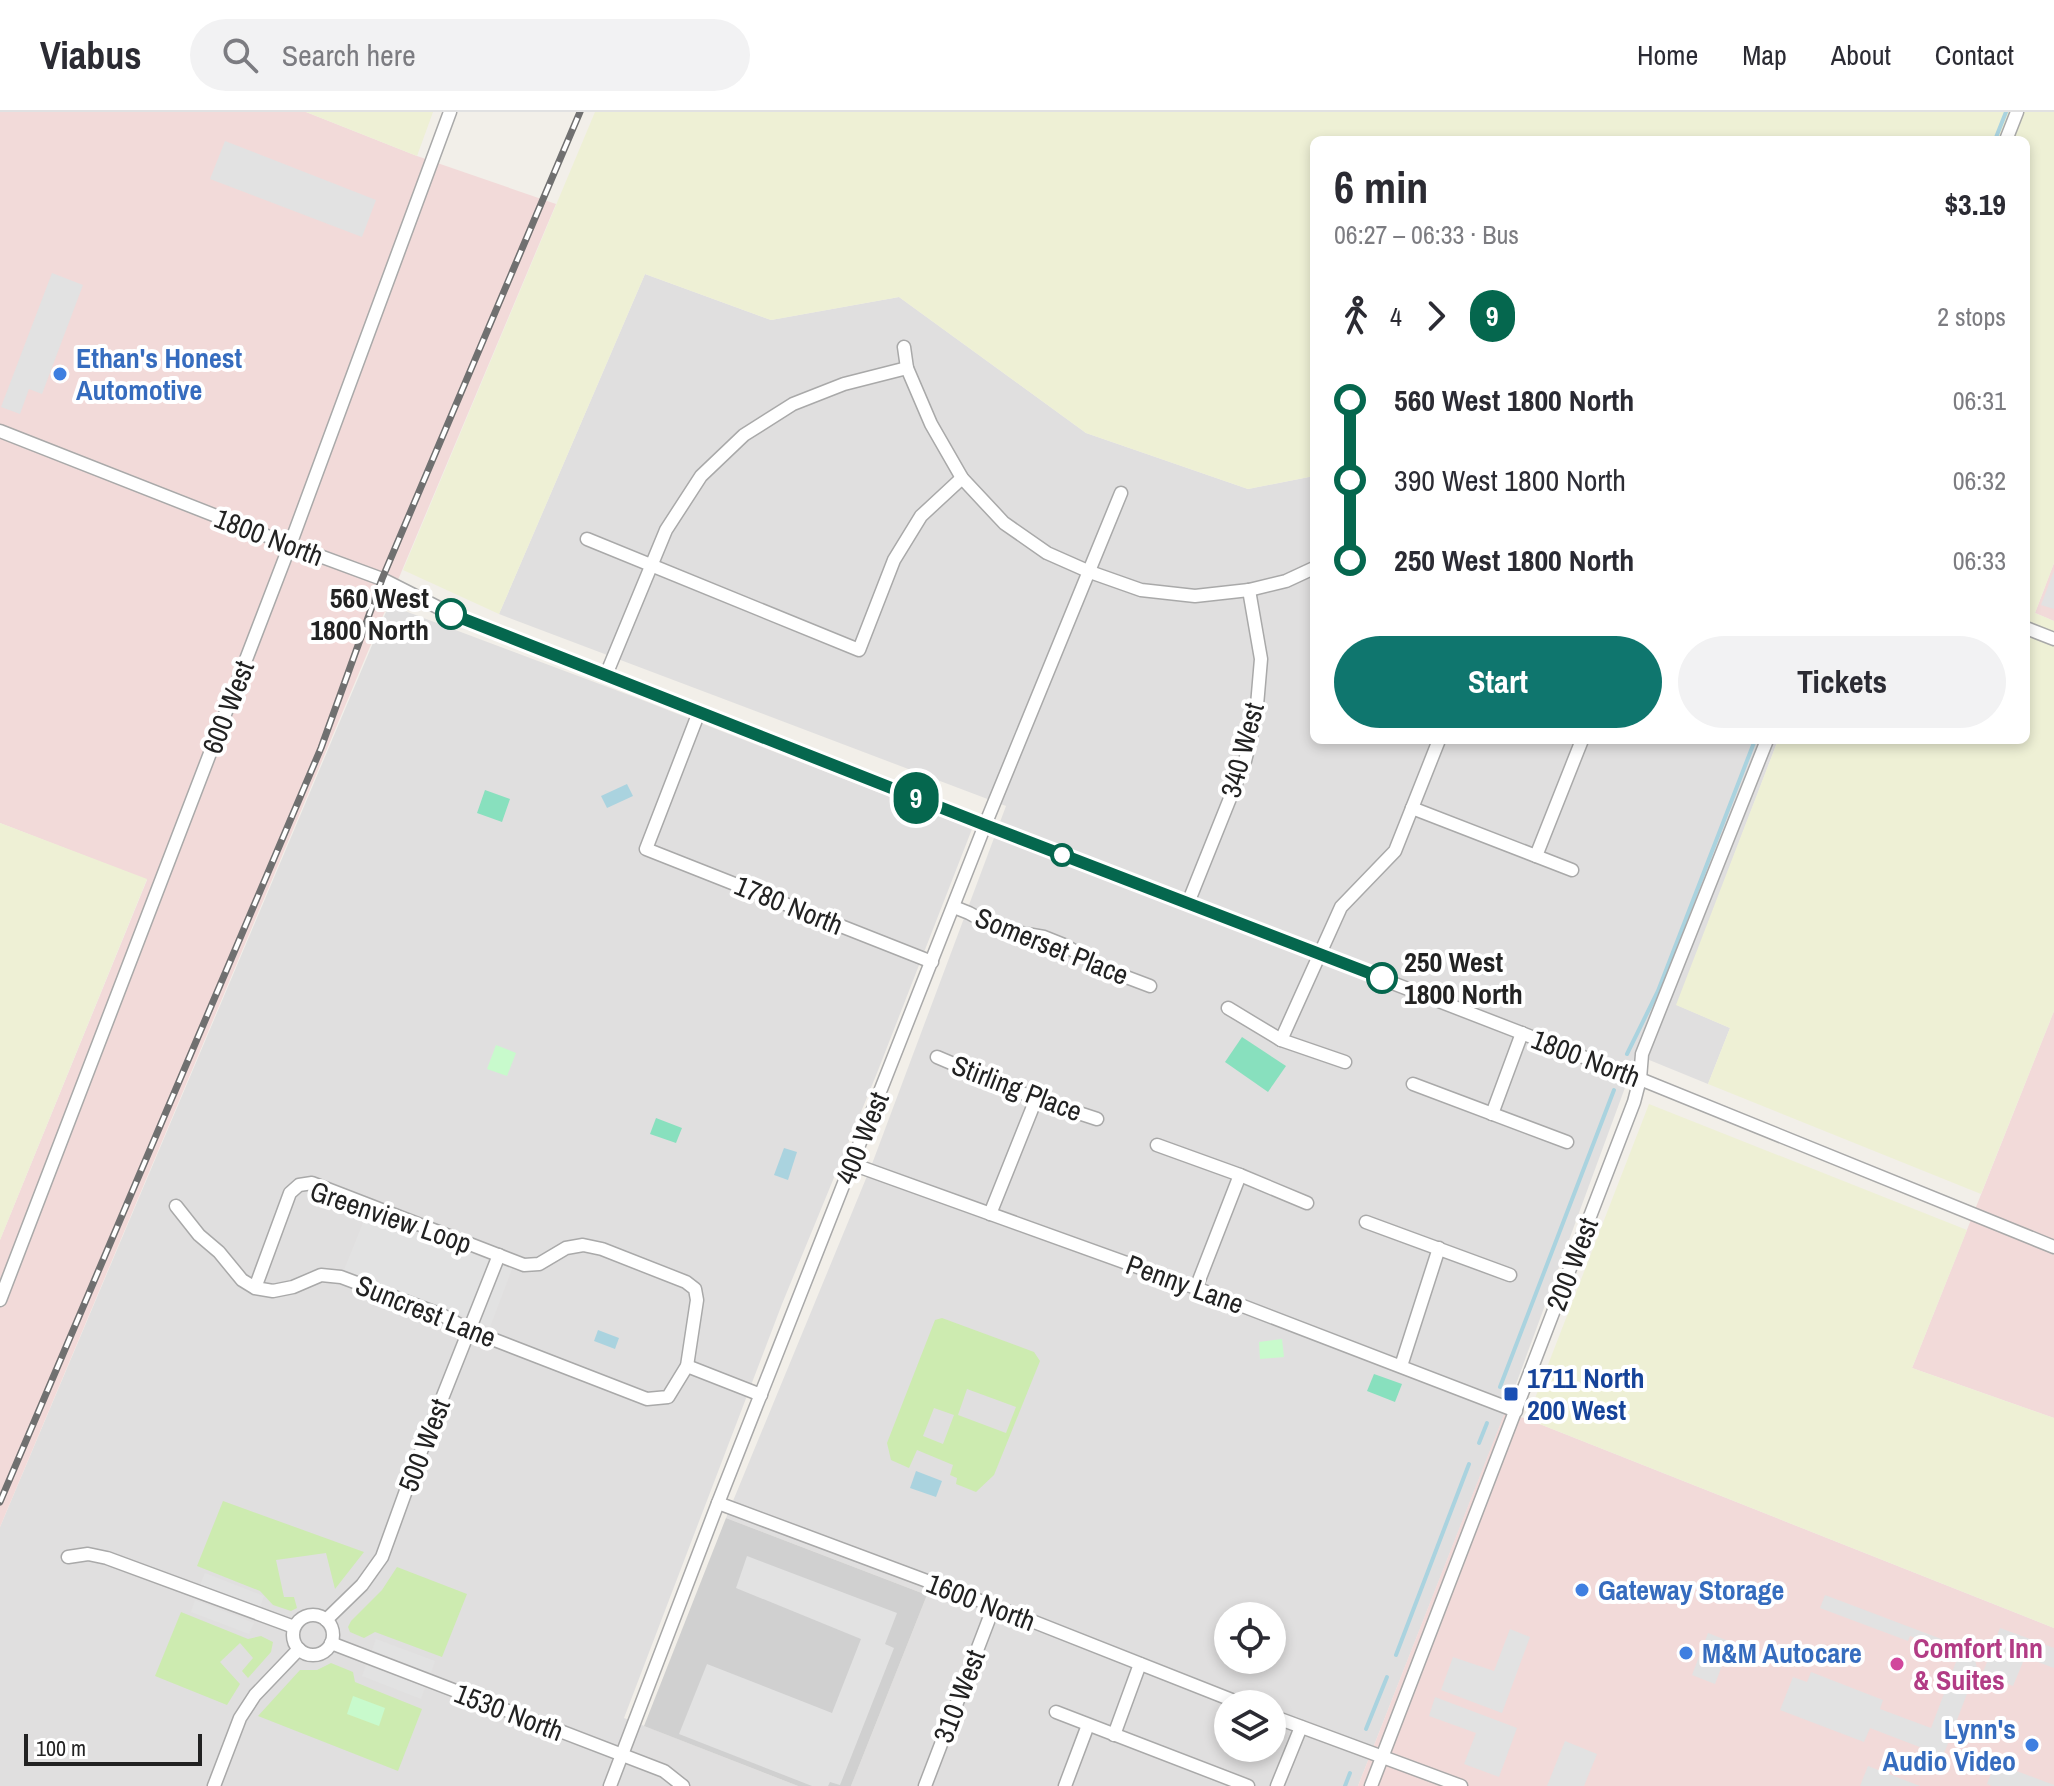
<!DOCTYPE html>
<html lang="en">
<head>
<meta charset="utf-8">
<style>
	body { margin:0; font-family:"Archivo Narrow",sans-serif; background:#f2f2f3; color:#2b2b33; height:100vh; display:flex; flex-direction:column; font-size:30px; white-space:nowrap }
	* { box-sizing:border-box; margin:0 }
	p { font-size:26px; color:#7c7c81 }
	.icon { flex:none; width:44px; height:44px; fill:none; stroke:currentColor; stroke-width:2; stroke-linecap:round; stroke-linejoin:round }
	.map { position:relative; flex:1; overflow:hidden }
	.side { position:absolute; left:1310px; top:24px; width:720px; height:608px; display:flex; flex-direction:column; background:#fff; border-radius:12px; box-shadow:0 4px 12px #0003 }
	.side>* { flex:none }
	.badge { padding:0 16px; border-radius:26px; font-size:28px; line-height:52px }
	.buttons { position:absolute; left:1214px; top:1490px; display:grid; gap:16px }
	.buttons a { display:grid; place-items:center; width:72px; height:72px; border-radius:50%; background:#fff; box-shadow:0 4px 12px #0003; font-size:40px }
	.scale { position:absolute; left:24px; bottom:20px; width:178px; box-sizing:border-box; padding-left:8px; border:4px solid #222; border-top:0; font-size:22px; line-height:28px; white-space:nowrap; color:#222; -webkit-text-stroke:6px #fff; paint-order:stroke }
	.map>.badge { position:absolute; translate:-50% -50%; box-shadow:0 0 0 4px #fff }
	.legs { display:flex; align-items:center; gap:12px; height:88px; padding:0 24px; font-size:26px }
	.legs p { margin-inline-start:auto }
	.headline { display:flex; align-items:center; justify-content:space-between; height:136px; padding:0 24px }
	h1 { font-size:44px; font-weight:700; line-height:60px }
	.button { display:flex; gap:16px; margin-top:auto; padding:16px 24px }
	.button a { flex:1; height:92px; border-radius:48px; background:#0f766e; color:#fff; font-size:32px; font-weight:700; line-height:92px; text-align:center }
	.button a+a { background:#f2f2f3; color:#2b2b33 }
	ul { padding:0 24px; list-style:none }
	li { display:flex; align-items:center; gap:28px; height:80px; font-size:30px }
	li i { display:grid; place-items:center; width:12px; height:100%; margin:0 10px; background:currentColor }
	li i::after { content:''; width:20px; height:20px; margin:-10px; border:6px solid; border-radius:50%; background:#fff }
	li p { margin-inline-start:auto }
	li:first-child i { background:linear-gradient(#0000 50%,currentColor 0) }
	li:last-child i { background:linear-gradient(currentColor 50%,#0000 0) }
	header { display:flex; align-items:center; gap:48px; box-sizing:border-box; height:112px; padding:0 40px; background:#fff; border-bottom:2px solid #e1e1e2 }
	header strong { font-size:38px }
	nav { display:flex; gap:44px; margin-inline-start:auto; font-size:28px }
	.search { width:560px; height:72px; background:#f2f2f3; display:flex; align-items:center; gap:20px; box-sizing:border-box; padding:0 28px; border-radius:44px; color:#7c7c81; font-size:30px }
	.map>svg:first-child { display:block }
	.residential { fill:#e0dfdf; fill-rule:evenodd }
	.commercial { fill:#f2dad9 }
	.religious { fill:#d0d0d0 }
	.farmland { fill:#eef0d5 }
	.grass { fill:#cdebb0; fill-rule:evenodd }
	.park { fill:#c8facc }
	.pitch { fill:#88e0be }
	.parking { fill:#e2e2e2 }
	.water { fill:#aad3df }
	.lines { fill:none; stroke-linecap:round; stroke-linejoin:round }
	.stream { stroke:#aad3df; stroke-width:4 }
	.minor-casing { stroke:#a9a9a9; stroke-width:15 }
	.minor { stroke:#fff; stroke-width:12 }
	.rail-casing { stroke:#707070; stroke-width:7 }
	.rail { stroke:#fff; stroke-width:4; stroke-dasharray:12; stroke-linecap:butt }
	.line-1-casing { stroke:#fff; stroke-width:18 }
	.line-1 { stroke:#05674e; stroke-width:12 }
	.shop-dot { fill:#3f7fe0; stroke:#fff; stroke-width:3 }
	.stop-1-dot { fill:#fff; stroke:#05674e; stroke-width:4 }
	.transit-dot { fill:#1a4fb4; stroke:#fff; stroke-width:3 }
	.hotel-dot { fill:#d1479c; stroke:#fff; stroke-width:3 }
	.labels { text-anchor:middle; stroke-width:8; stroke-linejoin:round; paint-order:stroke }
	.shop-label { font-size:28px; font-weight:bold; fill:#366cbe; stroke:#fff; text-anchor:start }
	.street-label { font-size:28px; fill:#222; stroke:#fff }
	.stop-label { font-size:28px; font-weight:bold; fill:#222; stroke:#fff; text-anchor:end }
	.transit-label { font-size:28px; font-weight:bold; fill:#164399; stroke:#fff; text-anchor:start }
	.hotel-label { font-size:28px; font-weight:bold; fill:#b23c85; stroke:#fff; text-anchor:start }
</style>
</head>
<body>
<header>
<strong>Viabus</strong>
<div class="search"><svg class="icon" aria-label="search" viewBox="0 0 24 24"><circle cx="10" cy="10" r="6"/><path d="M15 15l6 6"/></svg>Search here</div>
<nav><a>Home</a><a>Map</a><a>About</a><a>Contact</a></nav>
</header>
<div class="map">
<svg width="2054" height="1674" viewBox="0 0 2054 1674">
	<rect width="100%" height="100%" fill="#f2efe9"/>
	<g class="residential">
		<path d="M 645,162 L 771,208 L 899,185 L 1086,321 L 1248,377 L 1314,364 L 1314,628 L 1778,628 L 1677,893 L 1730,916 L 1708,972 L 1637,943 L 1512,1283 L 1358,1674 L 851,1674 L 927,1483 L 726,1406 L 872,1052 L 1006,694 L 499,502 ZM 1228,1504 L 1272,1504 L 1272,1548 L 1228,1548 ZM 1228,1592 L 1272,1592 L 1272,1636 L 1228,1636 Z"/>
		<polygon points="389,493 637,586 972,717 877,961 782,1192 624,1606 798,1674 0,1674 0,1415"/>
	</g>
	<g class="commercial">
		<polygon points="0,0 306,0 417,44 556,92 0,1415 0,1128 147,768 0,711"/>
		<polygon points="2054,451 2054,509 2035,501"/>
		<polygon points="2054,899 2054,1306 1912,1256"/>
		<polygon points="1505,1300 1527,1307 2054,1516 2054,1674 1358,1674"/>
	</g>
	<polygon class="religious" points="726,1406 927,1483 851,1674 798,1674 644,1614"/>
	<g class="farmland">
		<polygon points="306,0 433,0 417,44"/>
		<polygon points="595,0 2054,0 2054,451 2035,501 2054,509 2054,899 1981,1082 1708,972 1730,916 1676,893 1778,628 2026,628 2026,28 1314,28 1314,364 1248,377 1086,321 899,185 771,208 645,162 499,502 403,458"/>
		<polygon points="0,711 147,767 0,1128"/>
		<polygon points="1649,992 1967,1118 1912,1256 2054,1306 2054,1516 1527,1307"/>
	</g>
	<g class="grass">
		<path d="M 942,1206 L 1034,1240 L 1040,1249 L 994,1363 L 976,1380 L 956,1372 L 957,1366 L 950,1363 L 953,1353 L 917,1338 L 909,1356 L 891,1348 L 887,1331 L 935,1208 ZM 967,1277 L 1016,1295 L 1006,1321 L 958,1303 ZM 934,1296 L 954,1303 L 943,1332 L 923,1324 Z"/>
		<polygon points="223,1389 364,1440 335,1477 326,1441 276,1448 284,1485 294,1485 297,1496 291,1499 273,1493 260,1479 197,1454"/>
		<polygon points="397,1455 467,1482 442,1545 375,1520 364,1526 350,1520 348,1515 351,1509 382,1478"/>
		<polygon points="181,1500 248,1527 261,1524 273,1530 271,1540 248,1566 242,1559 253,1546 240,1531 220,1550 240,1572 227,1593 155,1564"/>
		<polygon points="331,1551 353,1560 355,1570 422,1597 398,1659 258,1604 300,1558 317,1558"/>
	</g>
	<g class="park">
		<polygon points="496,933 516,941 507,964 487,957"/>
		<polygon points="1282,1227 1284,1245 1260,1247 1259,1230"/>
		<polygon points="353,1584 385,1596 379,1614 347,1602"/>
	</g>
	<g class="pitch">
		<polygon points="485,678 510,687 502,710 477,701"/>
		<polygon points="1242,925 1286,954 1268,980 1225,950"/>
		<polygon points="656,1006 682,1016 676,1031 650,1022"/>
		<polygon points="1374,1262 1402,1272 1395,1290 1367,1279"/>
	</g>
	<g class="parking">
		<polygon points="225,29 376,88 362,125 210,67"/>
		<polygon points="52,161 83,173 42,282 29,277 20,302 1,295"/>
		<polygon points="2054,459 2054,497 2041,493"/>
		<polygon points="367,1101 512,1157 490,1215 344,1158"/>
		<polygon points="747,1444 897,1501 885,1532 894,1536 840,1673 830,1670 828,1674 812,1674 679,1622 707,1552 832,1601 861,1527 736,1476"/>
		<polygon points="205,1461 264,1484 260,1495 200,1473"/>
		<polygon points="1825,1483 1973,1539 1977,1556 1943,1644 1870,1616 1864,1630 1780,1598 1793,1565 1807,1570 1811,1560 1883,1588 1880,1597 1931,1616 1959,1542 1910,1524 1908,1529 1820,1496"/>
		<polygon points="195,1488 254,1511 249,1522 191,1500"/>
		<polygon points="2000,1516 2054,1536 2054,1556 2025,1545 2013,1574 1982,1563"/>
		<polygon points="1510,1517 1530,1525 1502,1601 1441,1578 1453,1545 1494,1559"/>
		<polygon points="1708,1521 1731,1530 1715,1572 1692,1563"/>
		<polygon points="376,1527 435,1549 431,1561 372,1538"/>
		<polygon points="366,1553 425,1575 421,1587 362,1564"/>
		<polygon points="1435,1585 1517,1616 1499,1665 1464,1652 1476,1621 1429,1604"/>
		<polygon points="1565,1629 1597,1642 1584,1674 1547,1674"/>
		<polygon points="1995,1651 2054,1673 2054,1674 1992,1674 1987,1672"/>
		<polygon points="1868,1654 1920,1674 1860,1674"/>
	</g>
	<g class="water">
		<polygon points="627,672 633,684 607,696 601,684"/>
		<polygon points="784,1036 797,1040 788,1068 774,1063"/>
		<polygon points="598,1218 619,1226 615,1237 594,1229"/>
		<polygon points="916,1359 942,1369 936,1385 910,1376"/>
	</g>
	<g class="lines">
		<g class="stream">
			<polyline points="1995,28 2006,0"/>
			<polyline points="1627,942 1658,879 1755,628"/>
			<polyline points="1500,1275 1614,978"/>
			<polyline points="1479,1331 1487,1311"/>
			<polyline points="1396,1543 1469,1352"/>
			<polyline points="1366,1617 1387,1565"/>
			<polyline points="1345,1674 1350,1661"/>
		</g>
		<g class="minor-casing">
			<g id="minor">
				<polyline points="2006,28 2017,0"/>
				<polyline points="904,235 907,256 931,312 962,366 1004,411 1047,441 1090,460 1141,478 1195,484 1249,478 1286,469 1314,456"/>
				<polyline points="0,319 290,433 382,467 451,502 985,713 1640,967 2054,1135"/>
				<polyline points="587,427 859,538 894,448 921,404 962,366"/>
				<polyline points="2026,516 2054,527"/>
				<polyline points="606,563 666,418 701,364 744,323 793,292 844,272 907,256"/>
				<polyline points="699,600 646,737 932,850"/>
				<polyline points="1412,696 1572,758"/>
				<polyline points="1536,744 1582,628"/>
				<polyline points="1188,791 1245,649 1256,605 1261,547 1249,478"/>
				<polyline points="954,795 969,801 998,817 1044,825 1064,833 1105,857 1150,874"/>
				<polyline points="1228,896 1281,928 1345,950"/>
				<polyline points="1281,928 1341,795 1395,739 1439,628"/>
				<polyline points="937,945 1036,987 1097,1007"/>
				<polyline points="1413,972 1567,1030"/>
				<polyline points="1492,1002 1522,921"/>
				<polyline points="1157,1033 1240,1063 1307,1091"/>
				<polyline points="852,1052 1196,1176 1516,1299"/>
				<polyline points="176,1094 199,1123 219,1140 242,1168 255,1176 273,1179 293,1175 321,1163 341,1165 442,1203 469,1218 647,1287 668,1285 687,1254 697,1188 695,1177 686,1170 602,1137 583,1133 566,1136 539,1152 524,1153 312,1071 299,1073 290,1081 255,1176"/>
				<polyline points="990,1102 1036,987"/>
				<polyline points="1366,1110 1510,1163"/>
				<polyline points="1196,1176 1240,1063"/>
				<polyline points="0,1188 290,433 450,0"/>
				<polyline points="687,1254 761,1283"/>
				<polyline points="1401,1254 1439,1136"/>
				<polyline points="718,1391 994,1494 1242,1592"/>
				<polyline points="68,1445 88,1442 107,1446 294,1515"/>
				<circle cx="313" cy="1523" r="20"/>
				<polyline points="326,1508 362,1473 382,1445 412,1362 499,1143"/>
				<polyline points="331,1531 664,1659 683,1674"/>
				<polyline points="1056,1600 1248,1674"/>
				<polyline points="1272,1604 1461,1674"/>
				<polyline points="1114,1623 1140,1552"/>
				<polyline points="214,1674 240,1606 255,1583 299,1537"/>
				<polyline points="610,1674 718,1391 985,713 1121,381"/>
				<polyline points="925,1674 994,1494"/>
				<polyline points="1065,1674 1088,1613"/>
				<polyline points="1277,1674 1301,1615"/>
				<polyline points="1371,1674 1634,990 1640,967 1642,942 1767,628"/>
			</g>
		</g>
		<use href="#minor" class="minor"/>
		<g class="rail-casing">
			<polyline id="rail" points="0,1390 321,636 382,467 580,0"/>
		</g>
		<use href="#rail" class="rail"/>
	</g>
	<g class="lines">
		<g class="line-1-casing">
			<polyline id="line-1" points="451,502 985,713 1382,866"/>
		</g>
		<use href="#line-1" class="line-1"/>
	</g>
	<g class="shop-dot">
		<circle cx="60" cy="262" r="8"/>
		<circle cx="1582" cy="1478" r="8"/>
		<circle cx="1686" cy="1541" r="8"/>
		<circle cx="2032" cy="1633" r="8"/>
	</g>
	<g class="stop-1-dot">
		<circle cx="451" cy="502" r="14"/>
		<circle cx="1062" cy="743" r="10"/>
		<circle cx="1382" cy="866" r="14"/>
	</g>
	<rect class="transit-dot" x="1503" y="1274" width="16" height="16" rx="4"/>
	<circle class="hotel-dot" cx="1897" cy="1552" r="8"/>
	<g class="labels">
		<g class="shop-label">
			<text x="76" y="256">Ethan's Honest<tspan x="76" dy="32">Automotive</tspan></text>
			<text x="1598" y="1488">Gateway Storage</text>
			<text x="1702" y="1551">M&amp;M Autocare</text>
			<text x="2016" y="1627" text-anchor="end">Lynn's<tspan x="2016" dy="32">Audio Video</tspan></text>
		</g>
		<g class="street-label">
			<text transform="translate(269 425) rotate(21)" y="10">1800 North</text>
			<text transform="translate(228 595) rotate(-69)" y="10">600 West</text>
			<text transform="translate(1242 638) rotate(-75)" y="10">340 West</text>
			<text transform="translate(789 793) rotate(22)" y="10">1780 North</text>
			<text transform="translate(1052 834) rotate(22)" y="10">Somerset Place</text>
			<text transform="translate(1586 946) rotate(21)" y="10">1800 North</text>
			<text transform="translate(1017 976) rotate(21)" y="10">Stirling Place</text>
			<text transform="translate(862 1026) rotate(-68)" y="10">400 West</text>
			<text transform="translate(391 1105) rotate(19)" y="10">Greenview Loop</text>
			<text transform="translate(1572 1152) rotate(-69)" y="10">200 West</text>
			<text transform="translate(1185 1172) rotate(20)" y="10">Penny Lane</text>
			<text transform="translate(426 1199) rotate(22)" y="10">Suncrest Lane</text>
			<text transform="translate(424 1333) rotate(-69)" y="10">500 West</text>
			<text transform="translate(981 1490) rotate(21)" y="10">1600 North</text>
			<text transform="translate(959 1584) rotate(-69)" y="10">310 West</text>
			<text transform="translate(509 1600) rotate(21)" y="10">1530 North</text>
		</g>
		<g class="stop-label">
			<text x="429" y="496">560 West<tspan x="429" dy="32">1800 North</tspan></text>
			<text x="1404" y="860" text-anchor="start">250 West<tspan x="1404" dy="32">1800 North</tspan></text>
		</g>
		<g class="transit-label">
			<text x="1527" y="1276">1711 North<tspan x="1527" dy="32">200 West</tspan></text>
		</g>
		<g class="hotel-label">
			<text x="1913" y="1546">Comfort Inn<tspan x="1913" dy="32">&amp; Suites</tspan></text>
		</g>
	</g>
</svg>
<div class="buttons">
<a><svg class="icon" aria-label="locate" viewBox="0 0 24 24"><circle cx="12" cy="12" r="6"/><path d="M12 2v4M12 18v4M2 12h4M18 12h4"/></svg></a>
<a><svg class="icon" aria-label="layers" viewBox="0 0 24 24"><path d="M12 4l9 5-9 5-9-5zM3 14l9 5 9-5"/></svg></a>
</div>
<div class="scale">100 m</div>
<b class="badge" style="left:916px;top:686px;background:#05674e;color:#fff">9</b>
<section class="side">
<div class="headline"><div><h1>6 min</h1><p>06:27 – 06:33 · Bus</p></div><b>$3.19</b></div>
<div class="legs"><svg class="icon" aria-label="walk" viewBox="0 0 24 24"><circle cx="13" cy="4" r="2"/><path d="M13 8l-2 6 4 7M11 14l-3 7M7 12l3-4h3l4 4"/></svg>4<svg class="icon" aria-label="forward" viewBox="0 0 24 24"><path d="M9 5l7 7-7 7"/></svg><b class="badge" style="background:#05674e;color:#fff">9</b><p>2 stops</p></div>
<ul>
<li><i style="color:#05674e"></i><b>560 West 1800 North</b><p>06:31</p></li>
<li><i style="color:#05674e"></i><span>390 West 1800 North</span><p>06:32</p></li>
<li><i style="color:#05674e"></i><b>250 West 1800 North</b><p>06:33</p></li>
</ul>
<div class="button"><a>Start</a><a>Tickets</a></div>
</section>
</div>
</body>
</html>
